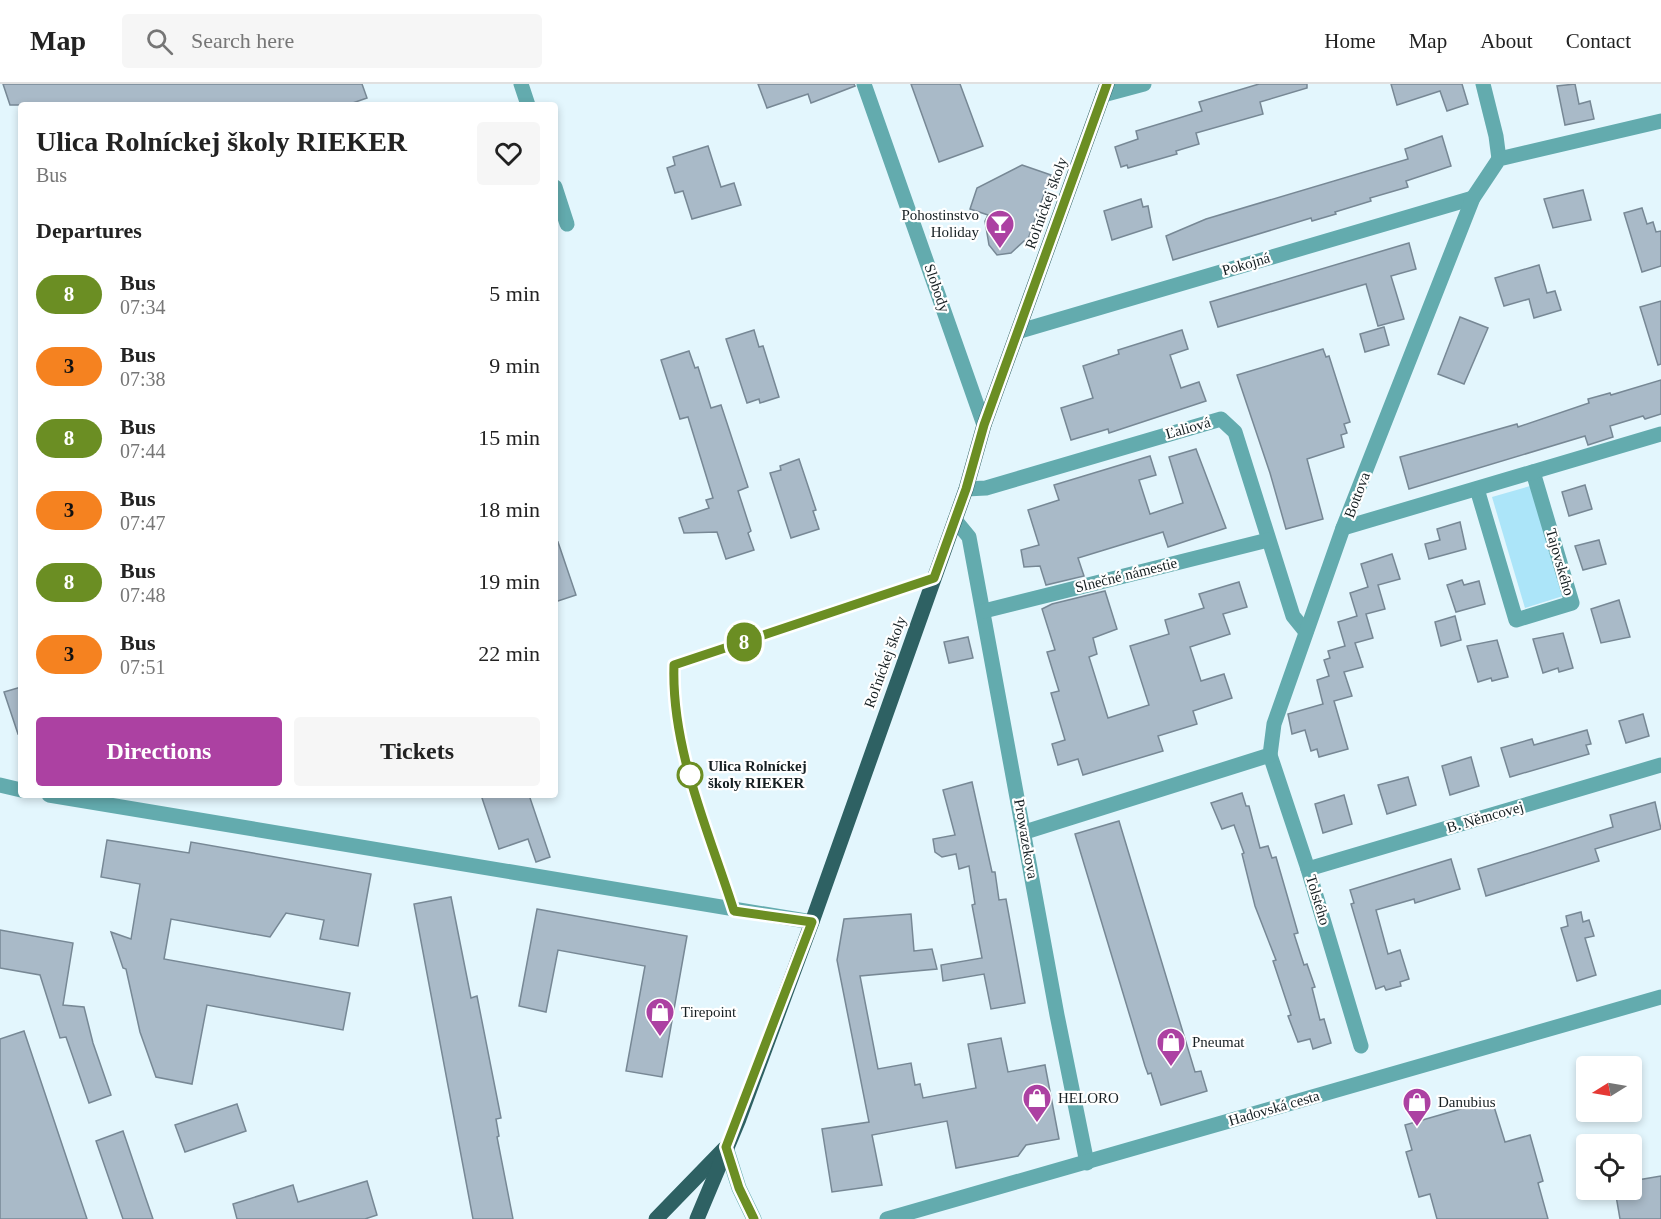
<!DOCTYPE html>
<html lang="en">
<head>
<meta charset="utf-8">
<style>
	body { margin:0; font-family:Georgia,serif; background:#f6f6f6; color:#222; height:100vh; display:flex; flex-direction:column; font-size:22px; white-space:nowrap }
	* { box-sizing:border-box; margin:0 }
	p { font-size:20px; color:#767676 }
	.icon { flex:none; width:33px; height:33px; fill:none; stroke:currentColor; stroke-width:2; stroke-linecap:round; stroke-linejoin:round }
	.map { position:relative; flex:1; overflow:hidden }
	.side { position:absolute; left:18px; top:18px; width:540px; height:696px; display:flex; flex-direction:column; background:#fff; border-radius:6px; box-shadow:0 3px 9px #0003 }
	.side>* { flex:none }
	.badge { padding:0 12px; border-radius:20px; font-size:21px; line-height:39px }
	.needle { width:39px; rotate:259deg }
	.tools { position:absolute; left:1576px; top:972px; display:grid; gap:12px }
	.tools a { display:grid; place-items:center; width:66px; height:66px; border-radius:6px; background:#fff; box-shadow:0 3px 9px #0003; font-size:30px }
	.map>.badge { position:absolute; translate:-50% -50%; box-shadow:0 0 0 3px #fff }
	h2 { padding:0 18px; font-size:22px; line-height:54px }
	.round { display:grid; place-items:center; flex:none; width:63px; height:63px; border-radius:6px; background:#f6f6f6 }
	.headline { display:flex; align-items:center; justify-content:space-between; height:102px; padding:0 18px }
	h1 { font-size:28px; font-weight:800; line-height:45px }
	.button { display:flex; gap:12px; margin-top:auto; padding:12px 18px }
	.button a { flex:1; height:69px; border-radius:6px; background:#ac41a2; color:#fff; font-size:24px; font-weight:800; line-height:69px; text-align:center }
	.button a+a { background:#f6f6f6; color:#222 }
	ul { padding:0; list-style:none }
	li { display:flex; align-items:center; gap:18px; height:72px; padding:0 18px }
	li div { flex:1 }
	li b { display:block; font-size:22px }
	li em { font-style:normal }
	li .badge { min-width:66px; font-weight:700; text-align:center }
	header { display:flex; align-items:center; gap:36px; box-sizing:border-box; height:84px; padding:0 30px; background:#fff; border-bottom:2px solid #e0e0e0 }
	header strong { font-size:28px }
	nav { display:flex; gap:33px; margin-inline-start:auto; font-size:21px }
	.search { width:420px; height:54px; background:#f6f6f6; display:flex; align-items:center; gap:15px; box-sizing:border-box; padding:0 21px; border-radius:6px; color:#767676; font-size:22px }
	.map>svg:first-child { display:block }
	.green { fill:#ace5f9 }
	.building { fill:#a9bac8; stroke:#778895; stroke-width:1.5 }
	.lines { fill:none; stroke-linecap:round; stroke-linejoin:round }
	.minor { stroke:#63abae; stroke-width:15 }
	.major { stroke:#2e6163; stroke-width:15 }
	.line-casing { stroke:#fff; stroke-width:14 }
	.line { stroke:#6b8e23; stroke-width:9 }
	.stop-dot { fill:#fff; stroke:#6b8e23; stroke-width:3 }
	.labels { text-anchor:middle; stroke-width:4.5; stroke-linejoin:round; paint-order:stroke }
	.street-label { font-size:15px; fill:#161f22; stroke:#fff }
	.poi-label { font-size:15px; fill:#161f22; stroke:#fff; text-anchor:start }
	.stop-label { font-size:15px; font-weight:bold; fill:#161f22; stroke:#fff; text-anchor:start }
</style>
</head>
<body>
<header>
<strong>Map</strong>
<div class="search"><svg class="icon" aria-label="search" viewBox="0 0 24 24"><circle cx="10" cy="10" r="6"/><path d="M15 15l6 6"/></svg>Search here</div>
<nav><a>Home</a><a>Map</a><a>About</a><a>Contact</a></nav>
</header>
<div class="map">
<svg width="1661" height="1135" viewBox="0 0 1661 1135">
	<rect width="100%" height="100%" fill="#e3f6fd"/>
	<polygon class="green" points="1530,402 1563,512 1525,524 1492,413"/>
	<g class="building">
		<polygon points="3,0 362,0 367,14 347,21 10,21"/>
		<polygon points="758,0 854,0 855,2 811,19 808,10 767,24"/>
		<polygon points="911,0 960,0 983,62 939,78"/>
		<polygon points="1259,0 1307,0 1307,4 1260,18 1263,30 1196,49 1199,60 1176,67 1177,70 1128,84 1127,81 1121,83 1115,63 1138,55 1136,47 1202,27 1199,18"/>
		<polygon points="1391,0 1462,0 1468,20 1447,27 1440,7 1397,21"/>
		<polygon points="1575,0 1579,20 1590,17 1594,35 1565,41 1557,2"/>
		<polygon points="1442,52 1451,82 1406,97 1408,103 1370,114 1371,117 1335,128 1336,130 1312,137 1311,134 1173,176 1166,152 1206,135 1408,75 1405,65"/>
		<polygon points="708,62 721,103 734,99 741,121 692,135 683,107 675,109 667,84 675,81 673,73"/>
		<polygon points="1022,81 1051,91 1027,158 1024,157 1011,169 997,171 989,161 985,137 988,131 970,125 977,104"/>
		<polygon points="1583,106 1591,136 1553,144 1544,115"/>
		<polygon points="1141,115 1143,123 1148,122 1152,143 1112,156 1104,127"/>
		<polygon points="1642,124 1647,140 1653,138 1656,148 1661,147 1661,182 1642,188 1624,129"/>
		<polygon points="1409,159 1416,185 1391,192 1404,235 1378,242 1366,200 1218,243 1210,218"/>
		<polygon points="1539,181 1547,209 1555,207 1561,226 1534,234 1529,215 1504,222 1495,194"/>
		<polygon points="1661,217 1661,280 1658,281 1640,223"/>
		<polygon points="1460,233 1488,244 1464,300 1438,290"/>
		<polygon points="1384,243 1389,261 1365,268 1360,250"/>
		<polygon points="754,246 759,263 763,262 779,313 760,319 759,315 747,319 726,255"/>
		<polygon points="1182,246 1188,265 1170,271 1181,304 1199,298 1206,317 1109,349 1108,345 1071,356 1061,324 1093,314 1083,282 1119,270 1118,266"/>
		<polygon points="1323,265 1326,273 1329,272 1350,338 1344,340 1347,349 1341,351 1344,363 1307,375 1323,435 1286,445 1270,389 1237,291"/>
		<polygon points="689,267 695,284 698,283 711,324 721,321 748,403 738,407 751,447 748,449 754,466 726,475 717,448 684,449 679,434 709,424 706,416 713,414 688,333 680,335 661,276"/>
		<polygon points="1661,296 1661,330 1645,335 1643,332 1610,342 1613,353 1588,361 1585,352 1409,405 1400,373 1517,340 1518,343 1589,319 1588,315 1610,309 1611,311"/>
		<polygon points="1196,365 1226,444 1168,463 1163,448 1078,474 1084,492 1046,501 1040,482 1024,483 1021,466 1039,461 1028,426 1059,416 1054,401 1150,372 1156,391 1139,396 1150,430 1183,419 1169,373"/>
		<polygon points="799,375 816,426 813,427 819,445 791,454 770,389 781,386 780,382"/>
		<polygon points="1585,401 1592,425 1569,432 1562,408"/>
		<polygon points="1460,438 1466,465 1429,475 1425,460 1440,456 1437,445"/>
		<polygon points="1599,456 1606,480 1583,486 1575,462"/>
		<polygon points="558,458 576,511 555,518 555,459"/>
		<polygon points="1392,470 1400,495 1378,501 1385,525 1366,530 1373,554 1355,559 1363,583 1344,588 1352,612 1334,617 1348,665 1319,673 1317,665 1311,667 1305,646 1292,650 1288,630 1323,620 1317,596 1329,592 1324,576 1330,574 1328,567 1345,562 1338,538 1357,532 1350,509 1368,503 1361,480"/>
		<polygon points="1462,496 1464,501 1479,497 1485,520 1456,528 1447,501"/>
		<polygon points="1239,498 1247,523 1223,530 1230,550 1190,563 1201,597 1224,590 1232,614 1193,627 1197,640 1158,652 1163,667 1083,691 1078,675 1058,681 1052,660 1065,656 1051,609 1059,607 1047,568 1055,566 1042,525 1052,520 1105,507 1117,545 1093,554 1097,570 1089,573 1108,634 1149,621 1130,562 1169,550 1165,536 1204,524 1199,510"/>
		<polygon points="1619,516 1630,553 1601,559 1591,525"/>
		<polygon points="1455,532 1461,556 1441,562 1435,538"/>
		<polygon points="1563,549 1573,584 1559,588 1558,584 1543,589 1533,555"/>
		<polygon points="968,553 973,574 949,579 944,558"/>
		<polygon points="1497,556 1508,593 1492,597 1491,594 1478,598 1467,562"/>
		<polygon points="21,603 21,649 18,650 4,608"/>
		<polygon points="1643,630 1649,652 1626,659 1619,637"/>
		<polygon points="1587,646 1591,660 1586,661 1589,670 1510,693 1501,664 1532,655 1534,661"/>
		<polygon points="1471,673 1479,702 1450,711 1442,682"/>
		<polygon points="1408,693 1416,721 1387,730 1378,701"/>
		<polygon points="972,698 992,788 995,788 999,816 1006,815 1025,919 991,925 984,890 943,897 941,881 982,874 972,821 975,820 969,782 959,785 956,770 942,773 935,768 933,755 955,751 943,706"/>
		<polygon points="1242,709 1246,722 1249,722 1260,764 1268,762 1272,774 1276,773 1298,849 1294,850 1304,881 1307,880 1315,903 1312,904 1320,936 1324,935 1331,959 1313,965 1310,955 1298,958 1288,932 1291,931 1273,877 1276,876 1255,822 1242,770 1244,769 1234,741 1222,745 1211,719"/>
		<polygon points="481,711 529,711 550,773 536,778 528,755 499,765"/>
		<polygon points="1344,711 1352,740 1323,749 1315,720"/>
		<polygon points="1655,718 1661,745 1595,765 1599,777 1486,812 1478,785 1613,743 1610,731"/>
		<polygon points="1119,737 1195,988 1201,987 1207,1007 1161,1021 1151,989 1148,990 1145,982 1075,750"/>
		<polygon points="107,756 189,769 191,758 371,790 358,862 320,855 324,836 286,829 270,853 171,835 164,875 350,909 343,946 207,921 192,1000 156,993 140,948 126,885 123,884 111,848 131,855 140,800 101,793"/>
		<polygon points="1451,775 1460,805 1415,819 1414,815 1376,826 1388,870 1400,866 1409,895 1400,898 1401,902 1386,906 1384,902 1376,905 1351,820 1354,819 1350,806"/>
		<polygon points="451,813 471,914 477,912 501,1034 496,1035 499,1052 497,1053 513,1135 473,1135 414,820"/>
		<polygon points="537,825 687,852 662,993 626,987 645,882 558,866 546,928 519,922"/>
		<polygon points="1581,828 1583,838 1589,836 1594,852 1585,854 1596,891 1577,897 1561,844 1568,842 1566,832"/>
		<polygon points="911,830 914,867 932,865 937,885 860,892 878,985 911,979 915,1001 920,1000 923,1014 976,1004 968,960 1001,954 1008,988 1045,981 1059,1055 1026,1061 1018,1072 956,1084 947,1037 872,1051 882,1101 832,1108 822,1045 869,1038 837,876 844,835"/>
		<polygon points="0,846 73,859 63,921 84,923 93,959 111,1011 89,1019 66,953 60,954 40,891 0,884"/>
		<polygon points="24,947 87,1135 0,1135 0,955"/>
		<polygon points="1492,1016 1505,1058 1530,1051 1543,1097 1538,1099 1548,1135 1437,1135 1430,1110 1419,1113 1406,1068 1412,1066 1405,1041"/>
		<polygon points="237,1020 246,1047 185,1068 175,1041"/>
		<polygon points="123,1047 145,1112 153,1135 123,1135 96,1057"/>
		<polygon points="1661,1092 1661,1135 1620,1135 1615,1106 1632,1106 1632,1097"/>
		<polygon points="367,1097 377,1131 365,1135 237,1135 233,1120 293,1101 298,1118"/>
	</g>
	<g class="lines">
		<g class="minor">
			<polyline points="521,0 528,21"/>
			<polyline points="864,0 984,341"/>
			<polyline points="1483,0 1496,52 1499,75"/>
			<polyline points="1103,11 1144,0"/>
			<polyline points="555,103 567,140"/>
			<polyline points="1020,247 1473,114"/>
			<polyline points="966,405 986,404 1221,335 1235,348 1293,532 1306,548"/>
			<polyline points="1477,405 1516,536 1572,519 1533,388"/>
			<polyline points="955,436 969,453 1057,931 1087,1079"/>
			<polyline points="1343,444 1661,350"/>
			<polyline points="984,527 1268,456"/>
			<polyline points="1270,671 1308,785 1361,962"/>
			<polyline points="0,701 21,706"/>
			<polyline points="49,711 812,838"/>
			<polyline points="1025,748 1270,671 1274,640 1343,444 1473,114 1499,75 1661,37"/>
			<polyline points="1308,785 1661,681"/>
			<polyline points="726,1063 739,1104 754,1135"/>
			<polyline points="887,1135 1661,913"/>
		</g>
		<g class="major">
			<polyline points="656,1135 724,1065"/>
			<polyline points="697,1135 739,1035 812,838 966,405 984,341 1107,0"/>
		</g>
	</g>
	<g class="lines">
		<g class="line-casing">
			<path id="line" d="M 754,1135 L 739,1104 L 726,1063 L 812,838 L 734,827 C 709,748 671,665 674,581 L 934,494 L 966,405 L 984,341 L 1107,0"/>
		</g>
		<use href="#line" class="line"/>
	</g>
	<defs>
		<g id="bar-pin" transform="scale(1.5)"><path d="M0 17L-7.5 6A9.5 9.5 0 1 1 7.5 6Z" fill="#ac41a2" stroke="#fff"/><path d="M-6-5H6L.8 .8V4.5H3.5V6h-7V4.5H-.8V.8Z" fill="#fff"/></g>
		<g id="shop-pin" transform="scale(1.5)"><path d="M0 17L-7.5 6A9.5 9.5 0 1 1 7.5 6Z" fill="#ac41a2" stroke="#fff"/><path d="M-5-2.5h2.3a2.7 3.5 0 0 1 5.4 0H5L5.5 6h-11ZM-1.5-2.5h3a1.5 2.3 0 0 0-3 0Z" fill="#fff"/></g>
	</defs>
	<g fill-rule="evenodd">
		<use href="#bar-pin" x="1000" y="140"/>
		<use href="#shop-pin" x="660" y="928"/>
		<use href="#shop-pin" x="1171" y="958"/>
		<use href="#shop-pin" x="1037" y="1014"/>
		<use href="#shop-pin" x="1417" y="1018"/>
	</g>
	<circle class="stop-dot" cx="690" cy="691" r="12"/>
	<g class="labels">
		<g class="street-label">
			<text transform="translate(1046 119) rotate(-70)" y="5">Roľníckej školy</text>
			<text transform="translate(1246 180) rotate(-16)" y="5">Pokojná</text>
			<text transform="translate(937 204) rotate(71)" y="5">Slobody</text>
			<text transform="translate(1188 344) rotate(-16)" y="5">Ľaliová</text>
			<text transform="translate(1357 411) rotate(-69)" y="5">Bottova</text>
			<text transform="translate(1560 478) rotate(74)" y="5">Tajovského</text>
			<text transform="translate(1126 491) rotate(-14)" y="5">Slnečné námestie</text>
			<text transform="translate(885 578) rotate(-70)" y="5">Roľníckej školy</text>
			<text transform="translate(1485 733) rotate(-16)" y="5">B. Němcovej</text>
			<text transform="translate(1026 755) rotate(80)" y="5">Prowazekova</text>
			<text transform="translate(1318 816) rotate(73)" y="5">Tolstého</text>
			<text transform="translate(1274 1024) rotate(-16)" y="5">Hadovská cesta</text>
		</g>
		<g class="poi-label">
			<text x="979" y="136" text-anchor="end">Pohostinstvo<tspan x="979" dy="17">Holiday</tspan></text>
			<text x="681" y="933">Tirepoint</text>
			<text x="1192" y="963">Pneumat</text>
			<text x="1058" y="1019">HELORO</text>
			<text x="1438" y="1023">Danubius</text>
		</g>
		<g class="stop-label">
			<text x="708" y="687">Ulica Rolníckej<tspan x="708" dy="17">školy RIEKER</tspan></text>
		</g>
	</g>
</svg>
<div class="tools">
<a><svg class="needle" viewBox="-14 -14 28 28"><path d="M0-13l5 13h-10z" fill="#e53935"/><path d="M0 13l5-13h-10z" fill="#767676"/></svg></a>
<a><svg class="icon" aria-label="locate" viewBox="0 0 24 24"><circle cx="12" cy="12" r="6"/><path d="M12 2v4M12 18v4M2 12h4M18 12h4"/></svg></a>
</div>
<b class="badge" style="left:744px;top:558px;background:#6b8e23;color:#fff">8</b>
<section class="side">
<div class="headline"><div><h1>Ulica Rolníckej školy RIEKER</h1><p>Bus</p></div><a class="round"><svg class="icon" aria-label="heart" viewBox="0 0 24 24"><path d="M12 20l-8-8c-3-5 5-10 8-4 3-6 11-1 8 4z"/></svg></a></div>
<h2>Departures</h2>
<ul>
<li><span class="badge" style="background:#6b8e23;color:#fff">8</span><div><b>Bus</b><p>07:34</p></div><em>5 min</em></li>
<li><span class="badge" style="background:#f58220;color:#111">3</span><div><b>Bus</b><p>07:38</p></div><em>9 min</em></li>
<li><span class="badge" style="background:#6b8e23;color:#fff">8</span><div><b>Bus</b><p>07:44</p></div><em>15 min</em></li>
<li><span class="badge" style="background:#f58220;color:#111">3</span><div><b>Bus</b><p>07:47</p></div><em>18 min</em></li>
<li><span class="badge" style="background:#6b8e23;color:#fff">8</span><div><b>Bus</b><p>07:48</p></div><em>19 min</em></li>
<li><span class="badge" style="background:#f58220;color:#111">3</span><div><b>Bus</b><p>07:51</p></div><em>22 min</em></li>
</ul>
<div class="button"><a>Directions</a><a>Tickets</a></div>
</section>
</div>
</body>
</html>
